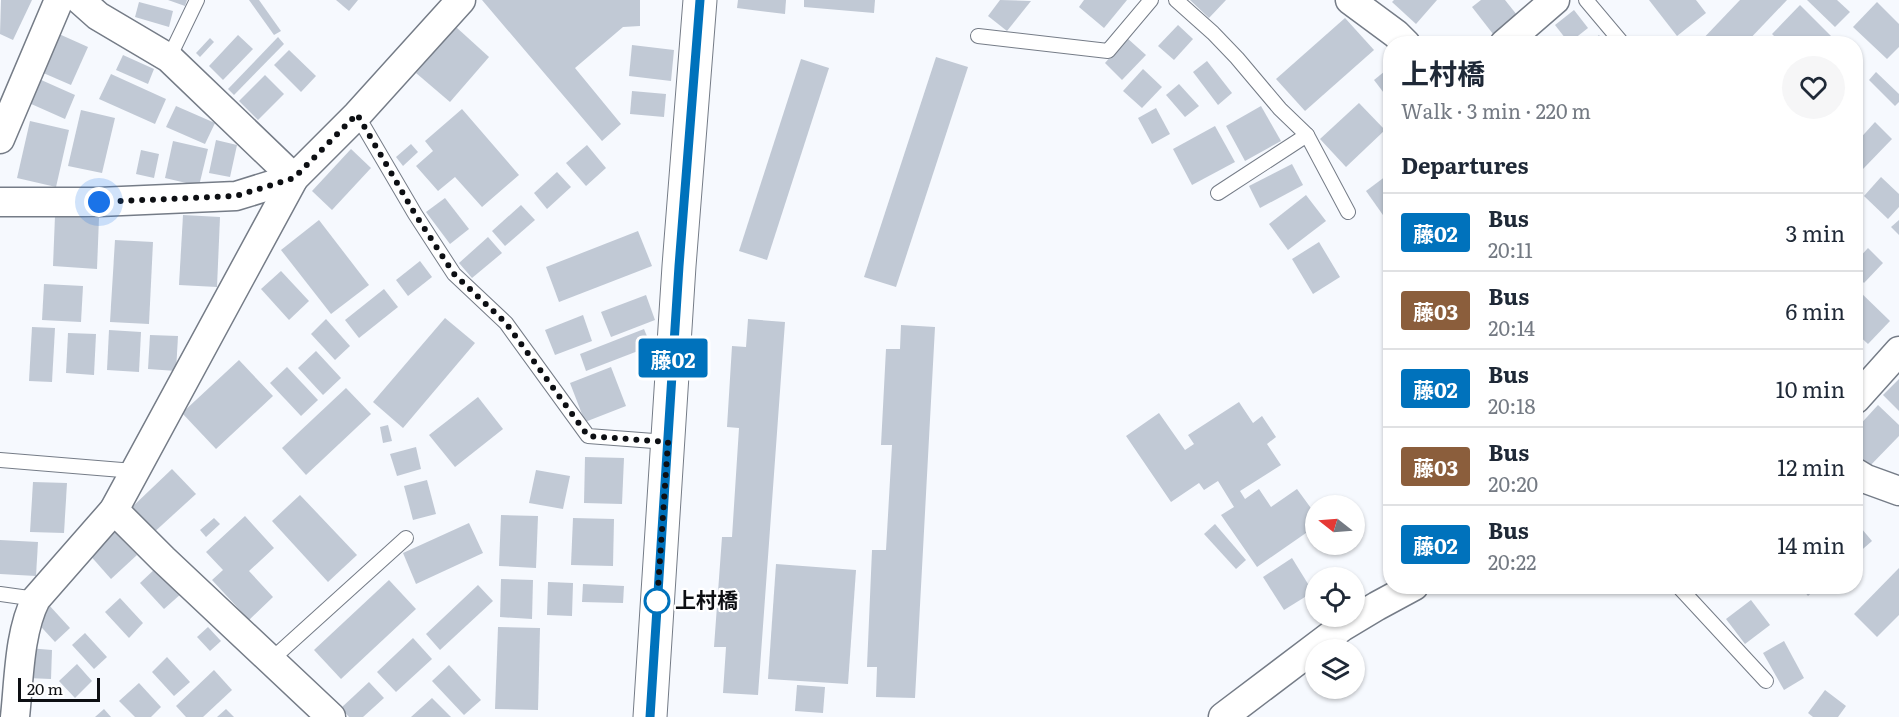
<!DOCTYPE html>
<html lang="en">
<head>
<meta charset="utf-8">
<style>
	body { margin:0; font-family:Literata,"Noto Sans JP",serif; background:#f6f6f7; color:#1f2937; height:100vh; display:flex; flex-direction:column; font-size:22px; white-space:nowrap }
	* { box-sizing:border-box; margin:0 }
	p { font-size:20px; color:#747a83 }
	.icon { flex:none; width:33px; height:33px; fill:none; stroke:currentColor; stroke-width:2; stroke-linecap:round; stroke-linejoin:round }
	.map { position:relative; flex:1; overflow:hidden }
	.details { position:absolute; left:1383px; top:36px; width:480px; height:558px; display:flex; flex-direction:column; background:#fff; border-radius:24px; box-shadow:0 2px 4px #0004 }
	.details>* { flex:none }
	.badge { padding:0 12px; border-radius:4px; font-size:21px; line-height:39px }
	.needle { width:39px; rotate:287deg }
	.tools { position:absolute; left:1305px; top:495px; display:grid; gap:12px }
	.tools a { display:grid; place-items:center; width:60px; height:60px; border-radius:50%; background:#fff; box-shadow:0 2px 4px #0004; font-size:30px }
	.scale { position:absolute; left:18px; bottom:15px; width:82px; box-sizing:border-box; padding-left:6px; border:3px solid #0d0f13; border-top:0; font-size:16px; line-height:21px; white-space:nowrap; color:#0d0f13; -webkit-text-stroke:4px #fff; paint-order:stroke }
	.you { position:absolute; width:30px; height:30px; margin:-15px; border:4px solid #fff; border-radius:50%; background:#1a73e8; box-shadow:0 0 0 9px #1a73e833 }
	.map>.badge { position:absolute; translate:-50% -50%; box-shadow:0 0 0 3px #fff }
	h2 { padding:0 18px; font-size:22px; line-height:54px }
	.round { display:grid; place-items:center; flex:none; width:63px; height:63px; border-radius:32px; background:#f6f6f7 }
	.overview { display:flex; align-items:center; justify-content:space-between; height:102px; padding:0 18px }
	h1 { font-size:28px; font-weight:700; line-height:45px }
	ul { padding:0; list-style:none }
	li { display:flex; align-items:center; gap:18px; height:78px; padding:0 18px; border-top:2px solid #e0e1e3 }
	li div { flex:1 }
	li b { display:block; font-size:22px }
	li em { font-style:normal }
	li .badge { min-width:66px; font-weight:700; text-align:center }
	.map>svg:first-child { display:block }
	.building { fill:#c1c9d5 }
	.lines { fill:none; stroke-linecap:round; stroke-linejoin:round }
	.lane-casing { stroke:#757c87; stroke-width:16 }
	.street-casing { stroke:#757c87; stroke-width:31 }
	.secondary-casing { stroke:#757c87; stroke-width:35 }
	.lane { stroke:#fff; stroke-width:14 }
	.street { stroke:#fff; stroke-width:28 }
	.secondary { stroke:#fff; stroke-width:33 }
	.line-casing { stroke:#fff; stroke-width:14 }
	.line { stroke:#0072bc; stroke-width:9 }
	.walk { stroke:#0d0f13; stroke-width:6; stroke-dasharray:0 10.8 }
	.stop-dot { fill:#fff; stroke:#0072bc; stroke-width:3 }
	.labels { text-anchor:middle; stroke-width:4.5; stroke-linejoin:round; paint-order:stroke }
	.stop-label { font-size:21px; font-weight:bold; fill:#0d0f13; stroke:#fff; text-anchor:start }
</style>
</head>
<body>
<div class="map">
<svg width="1899" height="717" viewBox="0 0 1899 717">
	<rect width="100%" height="100%" fill="#f6f9fe"/>
	<g class="building">
		<polygon points="1,0 32,0 13,40 0,34"/>
		<polygon points="168,0 187,0 185,6"/>
		<polygon points="249,0 259,0 281,31 274,35"/>
		<polygon points="336,0 358,0 349,11"/>
		<polygon points="482,0 640,0 640,26 623,27 575,68 621,124 602,141"/>
		<polygon points="738,0 786,0 785,14 737,8"/>
		<polygon points="804,0 875,0 874,13 804,7"/>
		<polygon points="1000,0 1031,1 1007,31 988,16"/>
		<polygon points="1084,0 1127,0 1104,28 1079,7"/>
		<polygon points="1190,0 1226,0 1209,18"/>
		<polygon points="1394,0 1437,0 1416,24 1392,2"/>
		<polygon points="1481,0 1505,0 1517,15 1493,34 1472,7"/>
		<polygon points="1649,0 1696,0 1706,13 1677,36"/>
		<polygon points="1740,0 1787,0 1745,44 1698,44"/>
		<polygon points="1807,0 1837,0 1850,12 1835,27"/>
		<polygon points="139,2 173,11 169,27 135,17"/>
		<polygon points="1877,2 1899,24 1899,47 1887,59 1853,27"/>
		<polygon points="1800,5 1835,40 1832,44 1782,44 1772,34"/>
		<polygon points="1574,10 1588,28 1569,43 1555,25"/>
		<polygon points="1345,18 1374,50 1305,111 1276,79"/>
		<polygon points="1178,25 1193,39 1174,60 1158,46"/>
		<polygon points="456,27 489,57 450,102 416,73"/>
		<polygon points="59,34 88,47 71,85 41,72"/>
		<polygon points="238,35 253,49 223,80 209,66"/>
		<polygon points="1599,35 1605,44 1588,44"/>
		<polygon points="278,37 284,44 234,95 228,89"/>
		<polygon points="210,38 214,42 200,57 196,53"/>
		<polygon points="1127,38 1146,55 1122,80 1105,63"/>
		<polygon points="632,45 674,50 671,81 629,76"/>
		<polygon points="289,50 316,76 301,92 274,65"/>
		<polygon points="123,55 154,69 148,84 116,70"/>
		<polygon points="936,57 968,67 896,287 864,277"/>
		<polygon points="801,59 829,68 767,260 739,251"/>
		<polygon points="1207,61 1232,93 1218,105 1193,72"/>
		<polygon points="1390,67 1390,101 1374,80"/>
		<polygon points="1143,69 1162,87 1142,108 1123,91"/>
		<polygon points="1876,72 1899,94 1899,102 1895,106 1869,80"/>
		<polygon points="111,74 166,99 155,124 99,99"/>
		<polygon points="265,75 284,94 258,120 239,101"/>
		<polygon points="39,79 75,95 65,119 29,103"/>
		<polygon points="1179,84 1199,106 1185,117 1166,95"/>
		<polygon points="632,91 666,94 664,117 630,114"/>
		<polygon points="1359,103 1385,130 1346,167 1320,139"/>
		<polygon points="176,106 215,123 205,144 166,127"/>
		<polygon points="1261,106 1281,141 1245,161 1226,126"/>
		<polygon points="1156,108 1170,134 1152,144 1138,118"/>
		<polygon points="462,109 519,175 482,207 455,177 438,191 416,166 433,151 425,141"/>
		<polygon points="81,110 115,118 102,173 68,166"/>
		<polygon points="30,121 69,130 56,187 17,178"/>
		<polygon points="1875,122 1892,139 1863,169 1856,162 1856,143"/>
		<polygon points="1215,126 1235,162 1192,185 1173,149"/>
		<polygon points="216,140 237,145 230,177 209,173"/>
		<polygon points="173,141 208,149 199,186 165,178"/>
		<polygon points="411,144 418,152 403,166 396,157"/>
		<polygon points="587,145 606,168 586,186 566,163"/>
		<polygon points="351,149 371,168 332,210 312,191"/>
		<polygon points="141,150 159,154 154,178 136,174"/>
		<polygon points="1292,164 1303,185 1260,208 1249,186"/>
		<polygon points="557,172 571,187 547,209 534,193"/>
		<polygon points="1390,173 1390,225 1366,191"/>
		<polygon points="1881,177 1899,194 1899,207 1888,219 1864,196"/>
		<polygon points="1306,195 1326,221 1288,250 1269,224"/>
		<polygon points="445,198 469,229 450,244 426,212"/>
		<polygon points="521,205 535,220 505,246 492,231"/>
		<polygon points="183,215 220,217 217,287 179,285"/>
		<polygon points="55,216 99,218 97,269 53,266"/>
		<polygon points="319,220 369,285 331,314 281,250"/>
		<polygon points="1899,220 1899,235 1891,227"/>
		<polygon points="638,231 652,266 559,302 546,267"/>
		<polygon points="488,237 502,253 472,278 459,263"/>
		<polygon points="115,240 153,242 149,324 110,322"/>
		<polygon points="1319,242 1340,277 1313,294 1292,259"/>
		<polygon points="1868,248 1883,263 1864,283 1856,275 1856,261"/>
		<polygon points="420,261 432,277 408,296 396,280"/>
		<polygon points="281,271 309,301 289,320 261,289"/>
		<polygon points="44,284 83,286 81,322 42,320"/>
		<polygon points="1856,288 1890,321 1868,344 1856,333"/>
		<polygon points="384,289 398,307 359,338 345,320"/>
		<polygon points="646,295 655,320 611,337 601,312"/>
		<polygon points="583,315 592,341 555,355 545,330"/>
		<polygon points="445,318 475,343 403,428 373,402"/>
		<polygon points="326,319 350,346 335,360 311,334"/>
		<polygon points="748,319 785,322 758,695 723,693 726,647 714,647 722,537 732,537 739,428 727,427 732,346 746,347"/>
		<polygon points="901,325 935,327 915,698 876,697 877,667 867,667 872,550 886,550 892,445 881,445 886,349 900,349"/>
		<polygon points="32,327 55,328 52,382 29,381"/>
		<polygon points="644,329 651,346 586,371 580,354"/>
		<polygon points="109,330 141,332 139,372 107,370"/>
		<polygon points="68,333 96,334 94,375 66,373"/>
		<polygon points="150,335 178,336 176,371 148,369"/>
		<polygon points="316,351 341,378 323,395 298,368"/>
		<polygon points="239,360 273,396 216,449 182,413"/>
		<polygon points="287,367 318,400 301,416 270,383"/>
		<polygon points="611,367 626,406 585,422 570,383"/>
		<polygon points="1899,379 1899,411 1883,395"/>
		<polygon points="346,388 371,414 306,475 282,448"/>
		<polygon points="478,397 503,429 455,467 429,435"/>
		<polygon points="1239,402 1253,423 1262,416 1276,437 1267,444 1281,465 1240,491 1245,499 1259,489 1271,507 1297,489 1316,515 1316,526 1257,567 1221,515 1234,507 1218,481 1204,490 1199,483 1171,502 1126,436 1159,413 1185,450 1194,444 1188,435"/>
		<polygon points="1878,405 1899,425 1899,436 1864,472 1856,463 1856,429"/>
		<polygon points="388,425 392,441 383,443 380,427"/>
		<polygon points="416,447 421,469 397,476 390,454"/>
		<polygon points="585,457 624,458 622,504 584,503"/>
		<polygon points="172,469 196,494 151,535 129,510"/>
		<polygon points="536,470 570,476 563,509 529,503"/>
		<polygon points="427,480 436,514 413,520 404,486"/>
		<polygon points="33,482 67,483 64,533 30,532"/>
		<polygon points="300,495 357,555 328,582 272,521"/>
		<polygon points="501,515 538,516 536,568 499,566"/>
		<polygon points="245,516 274,548 249,571 273,597 249,620 212,580 223,570 206,552"/>
		<polygon points="214,518 220,524 206,537 200,530"/>
		<polygon points="573,518 614,519 613,566 571,565"/>
		<polygon points="1856,522 1872,541 1856,555"/>
		<polygon points="469,523 483,553 416,584 403,553"/>
		<polygon points="1215,524 1246,560 1236,569 1204,534"/>
		<polygon points="113,530 137,555 111,579 88,553"/>
		<polygon points="0,540 38,542 36,576 0,574"/>
		<polygon points="1292,558 1313,592 1284,610 1263,577"/>
		<polygon points="776,564 856,570 848,684 768,679"/>
		<polygon points="157,567 182,593 164,609 140,583"/>
		<polygon points="1899,568 1899,615 1877,637 1854,614"/>
		<polygon points="501,579 533,580 532,619 500,617"/>
		<polygon points="389,580 416,609 341,679 314,650"/>
		<polygon points="548,582 573,583 572,616 547,615"/>
		<polygon points="583,584 624,586 623,603 582,602"/>
		<polygon points="478,585 493,601 440,650 426,634"/>
		<polygon points="1800,586 1819,586 1808,596"/>
		<polygon points="120,598 143,623 129,638 105,612"/>
		<polygon points="1751,600 1770,625 1745,644 1726,619"/>
		<polygon points="48,604 70,628 55,642 33,618"/>
		<polygon points="208,627 221,641 210,651 197,637"/>
		<polygon points="498,627 540,628 538,710 495,709"/>
		<polygon points="85,633 107,657 94,669 72,645"/>
		<polygon points="413,638 432,659 396,692 377,672"/>
		<polygon points="1784,641 1804,678 1784,690 1763,653"/>
		<polygon points="28,648 52,650 51,679 27,678"/>
		<polygon points="167,657 190,682 174,696 152,672"/>
		<polygon points="77,664 92,681 75,698 59,681"/>
		<polygon points="449,665 481,700 464,715 432,681"/>
		<polygon points="214,670 232,690 203,717 186,717 176,706"/>
		<polygon points="369,682 384,698 363,717 349,717 341,708"/>
		<polygon points="139,683 161,707 151,717 135,717 119,701"/>
		<polygon points="797,685 825,687 823,713 795,711"/>
		<polygon points="1825,690 1846,706 1838,717 1813,717 1808,713"/>
		<polygon points="432,698 451,717 411,717"/>
		<polygon points="104,709 111,717 95,717"/>
		<polygon points="226,709 234,717 217,717"/>
	</g>
	<g class="lines">
		<g class="lane-casing">
			<g id="lane">
				<polyline points="1176,0 1213,33 1237,58 1280,109 1307,135 1348,212"/>
				<polyline points="1586,0 1623,44"/>
				<polyline points="978,36 1108,51 1151,0"/>
				<polyline points="169,58 197,0"/>
				<polyline points="357,115 415,214 454,274 506,323 588,436 667,442"/>
				<polyline points="1218,193 1307,135"/>
				<polyline points="0,460 134,471"/>
				<polyline points="1678,586 1766,681"/>
				<polyline points="0,594 36,599"/>
				<polyline points="271,660 406,538"/>
			</g>
		</g>
		<g class="street-casing">
			<g id="street">
				<polyline points="80,0 98,16 169,58 294,178"/>
				<polyline points="1350,0 1396,34 1406,44"/>
				<polyline points="1504,44 1555,0"/>
				<polyline points="0,139 59,0"/>
				<polyline points="0,202 99,202 236,196 294,178"/>
				<polyline points="1856,399 1899,351"/>
				<polyline points="1856,473 1866,479 1899,491"/>
				<polyline points="114,510 163,559 331,717"/>
				<path d="M 15,717 C 19,680 19,632 36,599 L 114,510 L 294,178 L 357,115 L 461,0"/>
				<polyline points="1223,717 1342,627 1377,606 1414,586"/>
			</g>
		</g>
		<g class="secondary-casing">
			<polyline id="secondary" points="650,717 679,266 700,0"/>
		</g>
		<use href="#lane" class="lane"/>
		<use href="#street" class="street"/>
		<use href="#secondary" class="secondary"/>
	</g>
	<g class="lines">
		<g class="line-casing">
			<polyline id="line" points="650,717 679,266 700,0"/>
		</g>
		<use href="#line" class="line"/>
		<polyline class="walk" points="99,202 236,196 294,178 357,114 415,214 454,274 506,323 588,436 668,442 657,603 657,601"/>
	</g>
	<circle class="stop-dot" cx="657" cy="601" r="12"/>
	<g class="labels">
		<g class="stop-label">
			<text x="675" y="608">上村橋</text>
		</g>
	</g>
</svg>
<div class="tools">
<a><svg class="needle" viewBox="-14 -14 28 28"><path d="M0-13l5 13h-10z" fill="#e53935"/><path d="M0 13l5-13h-10z" fill="#747a83"/></svg></a>
<a><svg class="icon" aria-label="locate" viewBox="0 0 24 24"><circle cx="12" cy="12" r="6"/><path d="M12 2v4M12 18v4M2 12h4M18 12h4"/></svg></a>
<a><svg class="icon" aria-label="layers" viewBox="0 0 24 24"><path d="M12 4l9 5-9 5-9-5zM3 14l9 5 9-5"/></svg></a>
</div>
<div class="scale">20 m</div>
<div class="you" style="left:99px;top:202px"></div>
<b class="badge" style="left:673px;top:358px;background:#0072bc;color:#fff">藤02</b>
<section class="details">
<div class="overview"><div><h1>上村橋</h1><p>Walk · 3 min · 220 m</p></div><a class="round"><svg class="icon" aria-label="heart" viewBox="0 0 24 24"><path d="M12 20l-8-8c-3-5 5-10 8-4 3-6 11-1 8 4z"/></svg></a></div>
<h2>Departures</h2>
<ul>
<li><span class="badge" style="background:#0072bc;color:#fff">藤02</span><div><b>Bus</b><p>20:11</p></div><em>3 min</em></li>
<li><span class="badge" style="background:#8b5e3c;color:#fff">藤03</span><div><b>Bus</b><p>20:14</p></div><em>6 min</em></li>
<li><span class="badge" style="background:#0072bc;color:#fff">藤02</span><div><b>Bus</b><p>20:18</p></div><em>10 min</em></li>
<li><span class="badge" style="background:#8b5e3c;color:#fff">藤03</span><div><b>Bus</b><p>20:20</p></div><em>12 min</em></li>
<li><span class="badge" style="background:#0072bc;color:#fff">藤02</span><div><b>Bus</b><p>20:22</p></div><em>14 min</em></li>
</ul>
</section>
</div>
</body>
</html>
